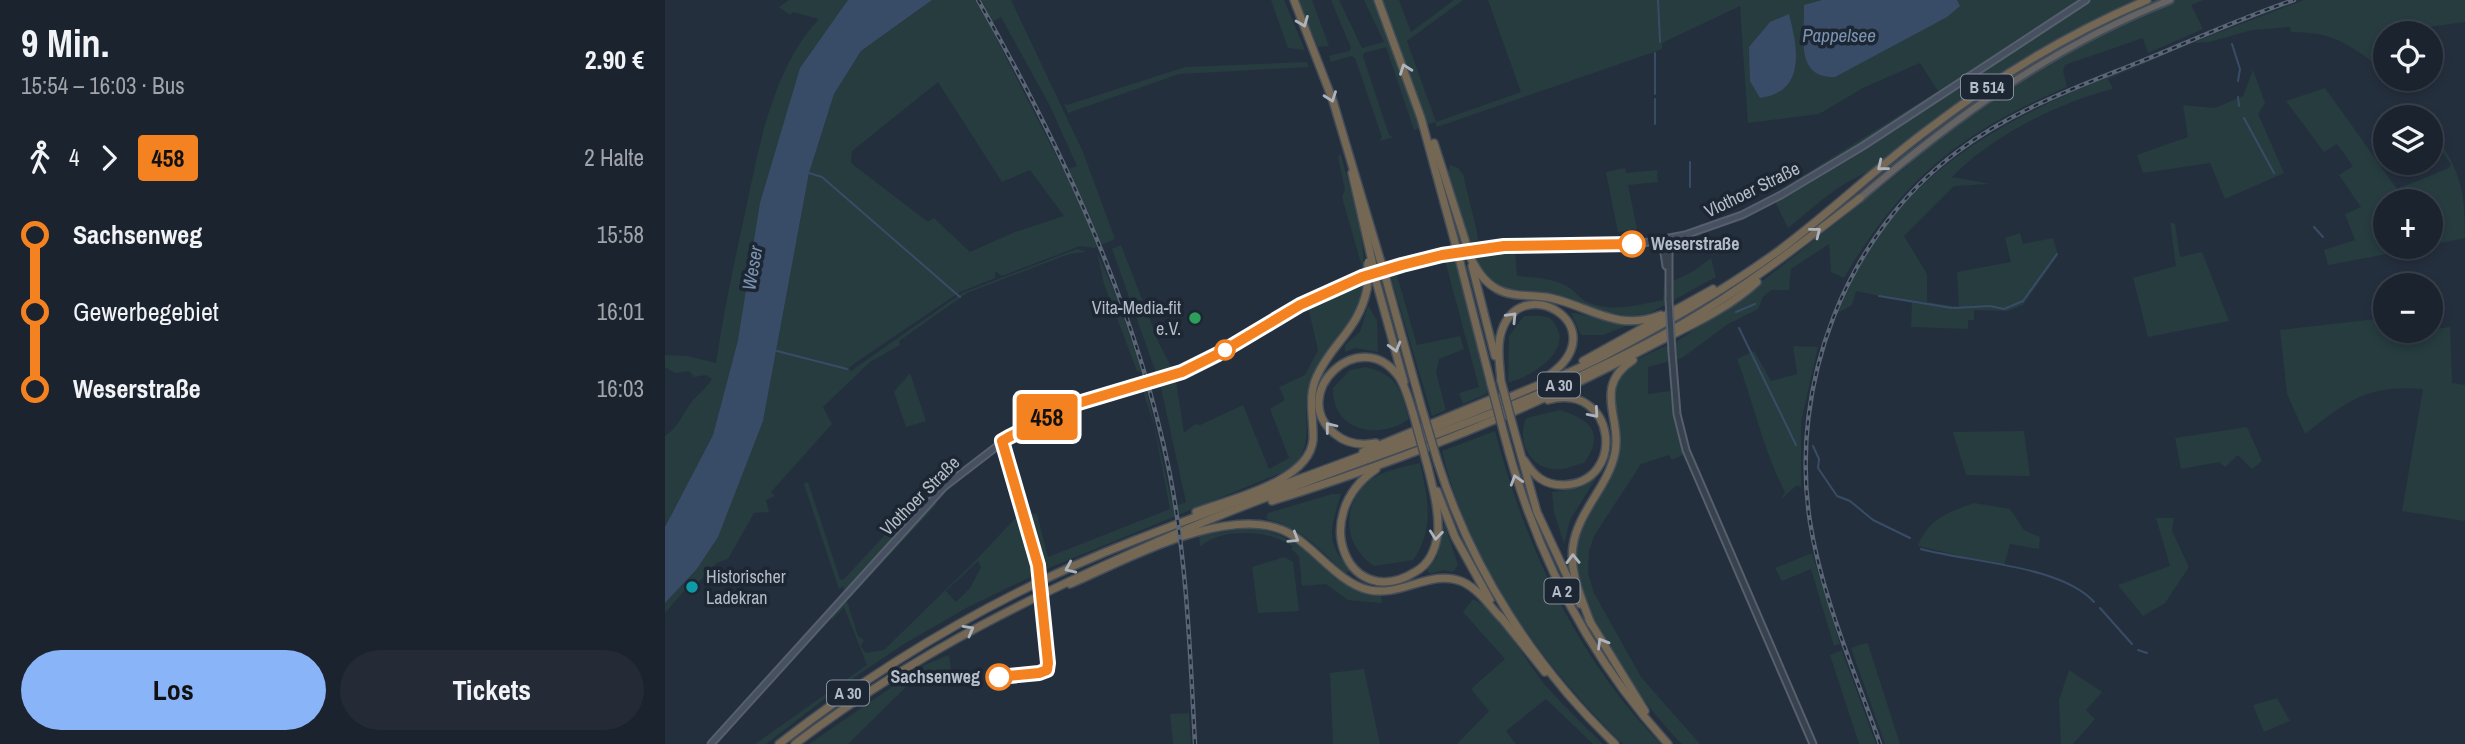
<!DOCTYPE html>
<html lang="de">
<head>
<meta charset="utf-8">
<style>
	body { margin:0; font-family:"Archivo Narrow",sans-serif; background:#242b36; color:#f1f3f6; height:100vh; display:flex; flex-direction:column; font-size:26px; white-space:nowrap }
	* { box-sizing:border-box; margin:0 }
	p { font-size:23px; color:#a0a4aa }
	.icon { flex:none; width:38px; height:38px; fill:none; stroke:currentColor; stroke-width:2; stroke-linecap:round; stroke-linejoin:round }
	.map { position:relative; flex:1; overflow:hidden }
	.sheet { display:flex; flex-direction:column; background:#1b232e; width:665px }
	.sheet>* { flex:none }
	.badge { padding:0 14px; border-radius:5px; font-size:24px; line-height:46px }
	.controls { position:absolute; left:1708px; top:21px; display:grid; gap:14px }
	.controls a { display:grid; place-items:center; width:70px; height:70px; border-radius:50%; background:#1b232e; box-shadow:0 4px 10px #0003,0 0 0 2px #39404a; font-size:35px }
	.map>.badge { position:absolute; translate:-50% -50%; box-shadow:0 0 0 4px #fff }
	.legs { display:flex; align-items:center; gap:10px; height:77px; padding:0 21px; font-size:23px }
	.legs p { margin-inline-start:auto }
	.overview { display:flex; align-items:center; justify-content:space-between; height:119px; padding:0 21px }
	h1 { font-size:38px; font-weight:700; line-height:52px }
	.action { display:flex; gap:14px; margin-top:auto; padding:14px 21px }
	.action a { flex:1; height:80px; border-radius:42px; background:#8ab4f8; color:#111; font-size:28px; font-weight:700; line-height:80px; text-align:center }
	.action a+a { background:#242b36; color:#f1f3f6 }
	ul { padding:0 21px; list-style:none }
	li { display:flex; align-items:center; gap:24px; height:77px; font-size:26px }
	li i { display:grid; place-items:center; width:10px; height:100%; margin:0 9px; background:currentColor }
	li i::after { content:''; width:18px; height:18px; margin:-9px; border:5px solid; border-radius:50%; background:#1b232e }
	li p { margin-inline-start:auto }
	li:first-child i { background:linear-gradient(#0000 50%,currentColor 0) }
	li:last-child i { background:linear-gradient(currentColor 50%,#0000 0) }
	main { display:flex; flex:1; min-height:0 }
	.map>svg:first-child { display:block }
	.green { fill:#263c3f; fill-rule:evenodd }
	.water { fill:#394c67 }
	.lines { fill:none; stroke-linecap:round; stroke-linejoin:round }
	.stream { stroke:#394c67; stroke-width:2 }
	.tertiary-casing { stroke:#565f6c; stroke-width:9 }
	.secondary-casing { stroke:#565f6c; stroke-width:9 }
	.trunk-casing { stroke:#434c59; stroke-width:10 }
	.motorway-casing { stroke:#434c59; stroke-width:10 }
	.tertiary { stroke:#38414e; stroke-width:5 }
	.secondary { stroke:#465061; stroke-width:5 }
	.trunk { stroke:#656462; stroke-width:6 }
	.motorway { stroke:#746855; stroke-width:7 }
	.rail-casing { stroke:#5a6575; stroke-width:4.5 }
	.rail { stroke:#1d2633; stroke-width:2; stroke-dasharray:5; stroke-linecap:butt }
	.tertiary-bridge-casing { stroke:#565f6c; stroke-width:9; stroke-linecap:butt }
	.motorway-bridge-casing { stroke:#434c59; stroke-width:10; stroke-linecap:butt }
	.tertiary-bridge { stroke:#38414e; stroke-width:5 }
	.motorway-bridge { stroke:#746855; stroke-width:7 }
	.oneway { stroke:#aeb4bd }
	.line-1-casing { stroke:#fff; stroke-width:16 }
	.line-1 { stroke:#f58220; stroke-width:10 }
	.stop-1-dot { fill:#fff; stroke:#f58220; stroke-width:3.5 }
	.leisure-dot { fill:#2e9e5b; stroke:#1d2633; stroke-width:2.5 }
	.culture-dot { fill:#0f9aa8; stroke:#1d2633; stroke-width:2.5 }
	.labels { text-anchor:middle; stroke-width:7; stroke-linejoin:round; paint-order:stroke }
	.shield { fill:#1d2633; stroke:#878f9c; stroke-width:2 }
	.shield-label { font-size:16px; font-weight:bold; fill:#b4bcc9 }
	.street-label { font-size:18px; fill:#b4bcc9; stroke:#1d2633 }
	.stop-label { font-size:18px; font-weight:bold; fill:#b4bcc9; stroke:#1d2633; text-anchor:start }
	.poi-label { font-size:18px; fill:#b4bcc9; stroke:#1d2633; text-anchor:end }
	.water-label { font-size:19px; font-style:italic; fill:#7c92b1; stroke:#1d2633 }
</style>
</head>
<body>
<main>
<section class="sheet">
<div class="overview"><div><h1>9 Min.</h1><p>15:54 – 16:03 · Bus</p></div><b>2.90 €</b></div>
<div class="legs"><svg class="icon" aria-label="walk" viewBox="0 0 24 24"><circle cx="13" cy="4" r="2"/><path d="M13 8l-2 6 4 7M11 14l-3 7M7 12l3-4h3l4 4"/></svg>4<svg class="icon" aria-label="forward" viewBox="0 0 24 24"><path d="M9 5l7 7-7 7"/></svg><b class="badge" style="background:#f58220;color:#111">458</b><p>2 Halte</p></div>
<ul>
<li><i style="color:#f58220"></i><b>Sachsenweg</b><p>15:58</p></li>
<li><i style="color:#f58220"></i><span>Gewerbegebiet</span><p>16:01</p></li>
<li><i style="color:#f58220"></i><b>Weserstraße</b><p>16:03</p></li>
</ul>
<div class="action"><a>Los</a><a>Tickets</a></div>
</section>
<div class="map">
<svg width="1800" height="744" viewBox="0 0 1800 744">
	<rect width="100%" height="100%" fill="#242f3e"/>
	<g class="green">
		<path d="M 124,0 L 183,0 L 73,340 L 48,435 L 0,527 L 0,436 C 15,426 18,412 28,400 C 35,393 41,388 47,379 L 41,375 L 29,377 L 24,371 L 10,373 L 0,367 L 0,355 L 22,356 L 51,363 C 58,315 68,269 78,222 C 93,154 105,71 154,19 L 128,12 L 125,15 L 114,7 Z"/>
		<path d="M 267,0 L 346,0 L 418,152 L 450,239 L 429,248 L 415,246 L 337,276 L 330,271 L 330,278 L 295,292 L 190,363 L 184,368 L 186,371 L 297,293 L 401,253 L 412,249 L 421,252 L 404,254 L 302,293 L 234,341 L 235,345 L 205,362 L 158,407 L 167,424 L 106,492 L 110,496 L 101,500 L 104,512 L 89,513 L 63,559 L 52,563 L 23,593 L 19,591 L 0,613 L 0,603 L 31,570 L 98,420 L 144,173 L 169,94 L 196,51 ZM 336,17 L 384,104 L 412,166 L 399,171 L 324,24 ZM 273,82 L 337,182 L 365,170 L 399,216 L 350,232 L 305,252 L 269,218 L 263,222 L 186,163 L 187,151 Z"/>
		<polygon points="606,0 619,0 640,50 623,48"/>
		<polygon points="633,0 647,0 664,46 653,47"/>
		<path d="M 666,0 L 674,0 L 697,48 L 719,42 L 699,0 L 734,0 L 746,32 L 789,0 L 798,0 L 742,41 L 771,122 L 856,92 L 823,0 L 1538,0 L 1526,5 L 1538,29 L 1483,53 L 1478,38 L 1400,65 L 1398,71 L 1402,87 C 1297,131 1237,179 1179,278 L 1166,272 L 1164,244 L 1126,269 L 1124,290 L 1106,290 L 1098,297 L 1093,309 L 1063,324 L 1017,358 L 983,367 L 983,394 L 1005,391 L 1018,455 L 1007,460 L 1004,455 L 976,464 L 929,536 L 924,551 L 923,573 L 929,593 L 976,677 L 1035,744 L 1017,744 C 981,708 916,620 910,569 C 909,556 912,540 916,527 C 923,502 946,484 952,457 C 957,432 939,402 953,378 C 967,355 999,350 1020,336 C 1098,284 1170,223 1244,165 C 1194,163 1160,198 1123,228 L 1107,195 L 1273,91 L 1255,63 L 1198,88 L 1154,114 L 1083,123 L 1075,6 L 997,43 L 997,49 L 986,53 L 772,127 L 770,122 L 749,130 L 721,47 L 699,53 L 698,56 L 724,135 L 728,137 L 715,141 L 717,137 L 690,58 L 686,56 L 666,62 L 664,56 L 684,51 L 686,48 Z"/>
		<path d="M 1639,0 L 1800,0 L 1800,22 L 1720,33 L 1720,71 C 1685,46 1672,32 1626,32 L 1625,27 L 1587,30 L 1544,42 L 1527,43 L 1443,79 L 1448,89 C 1394,102 1325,137 1287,177 L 1326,184 L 1289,186 L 1239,236 L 1262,274 L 1262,302 L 1294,307 L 1292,272 L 1346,262 L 1340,238 L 1355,233 L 1358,244 L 1388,238 L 1393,255 L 1358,305 L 1343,311 L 1309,310 L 1309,320 L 1303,320 L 1303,329 L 1246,327 L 1247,303 L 1191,291 L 1187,305 L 1173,313 C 1226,173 1336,120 1465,68 C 1523,44 1581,22 1639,0 Z"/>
		<polygon points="642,62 644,67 514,74 403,113 399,104 402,105 520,67"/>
		<polygon points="1588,70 1600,103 1593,114 1619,173 1560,199 1545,163 1478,173 1472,155 1523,137 1518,105 1550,108 1578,96"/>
		<path d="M 1660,88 L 1732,189 L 1784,168 L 1786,164 L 1766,136 L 1766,128 C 1795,171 1800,186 1800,238 L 1766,245 L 1766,201 L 1720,201 L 1720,247 L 1760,247 L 1663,265 L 1659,250 L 1690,240 L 1680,214 L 1696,207 L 1674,175 L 1688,166 L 1672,144 L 1659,152 L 1621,101 Z"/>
		<path d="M 676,155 C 689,206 715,273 685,323 C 672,345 651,361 644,386 C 635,418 652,438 628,468 L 384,568 L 303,607 L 239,644 L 175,687 L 101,744 L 90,744 L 202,665 L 179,607 L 167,620 L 166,616 L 182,600 L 178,586 L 174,589 L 139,484 L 143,482 L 175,579 L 178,580 L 262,490 L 272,504 L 182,601 L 193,636 L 199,640 L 196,646 L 201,653 L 219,650 L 312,559 L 355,513 L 372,514 L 383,557 L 505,509 L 489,425 L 476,385 L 481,388 L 508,507 L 521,502 L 495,384 L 447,249 L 456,245 L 494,343 L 510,374 L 519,433 L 530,424 L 535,425 L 578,405 L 604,469 L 624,458 L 605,409 L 620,400 L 614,387 L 640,375 L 653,350 L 641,298 L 699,274 L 677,197 L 680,190 L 673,156 ZM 313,561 L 316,567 L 305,588 L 291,602 L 281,591 Z"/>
		<polygon points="785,165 793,168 798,174 812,232 813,240 806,244 783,172"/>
		<polygon points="960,168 961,173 992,170 993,182 963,185 972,229 953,232 941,172"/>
		<polygon points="1505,222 1510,224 1515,257 1537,252 1564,321 1483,337 1468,278 1511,266"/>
		<path d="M 850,248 L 852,276 C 868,277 891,278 905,288 C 911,292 915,299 922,302 C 947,313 972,305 998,300 L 999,285 L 1027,272 L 1046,258 L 1051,277 L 985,313 L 964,316 L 926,309 L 881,292 L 845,289 L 832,284 L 818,273 L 809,253 Z"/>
		<polygon points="432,252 452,298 477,372 472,371 439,284"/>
		<polygon points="789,252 823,393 798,404 794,393 814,387 778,253"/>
		<polygon points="729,265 752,345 795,336 799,349 774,359 771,373 781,410 767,416 723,267"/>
		<polygon points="703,306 712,320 713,352 690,348 680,352 680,345 695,332"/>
		<polygon points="910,313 964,325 938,335 916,335 906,313"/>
		<path d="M 859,316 C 866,316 875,315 882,317 C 888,319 889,323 892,328 C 906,352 862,380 843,382 L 844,336 Z"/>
		<path d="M 1720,318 L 1720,331 L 1742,333 L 1785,327 L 1787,383 L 1800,385 L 1800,521 L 1737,511 L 1758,389 C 1703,384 1682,401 1640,434 L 1622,394 L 1615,330 Z"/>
		<path d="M 1128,346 L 1153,347 L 1136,422 L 1136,487 L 1132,485 L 1115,500 L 1120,492 C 1098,450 1089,404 1072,359 L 1089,351 L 1106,381 L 1132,374 Z"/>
		<path d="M 701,367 C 734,376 735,389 744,419 C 713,441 667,431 668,388 L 685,370 Z"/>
		<polygon points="245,373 261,421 241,427 229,392"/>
		<path d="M 895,410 C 925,419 941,433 919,463 C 912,464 905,468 898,469 C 866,473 851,443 861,418 Z"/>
		<polygon points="1582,427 1597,461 1587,469 1573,455 1560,467 1554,462 1516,469 1510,438"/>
		<path d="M 830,431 C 860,545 912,659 996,744 L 958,744 C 876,665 804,563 777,451 Z"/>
		<polygon points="1359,431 1365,476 1301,475 1288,432"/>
		<path d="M 755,463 C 763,498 770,528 748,560 L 709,566 C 679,546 675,507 703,482 C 715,471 739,467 755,463 Z"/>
		<polygon points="933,475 905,520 899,544 889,512 887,492 915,488"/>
		<path d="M 667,494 L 676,494 C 666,528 659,541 685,570 L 680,574 C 655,549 636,527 601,519 L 603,513 Z"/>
		<path d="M 1309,503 L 1345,509 L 1359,530 L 1375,537 L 1374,549 L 1345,544 L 1339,566 L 1253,546 C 1264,518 1282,513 1309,503 Z"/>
		<polygon points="1491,518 1509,518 1507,531 1524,567 1500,603 1478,616 1453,585 1505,566"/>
		<polygon points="779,523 793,565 788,572 778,570 765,574 762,569 772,557"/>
		<path d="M 584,528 C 650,534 660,591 716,596 L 717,603 L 683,600 L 661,584 L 637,586 L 634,556 L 626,549 L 628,547 C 608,530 555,527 535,547 L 534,536 Z"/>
		<polygon points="1147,553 1175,644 1169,646 1146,569 1117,581 1110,568"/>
		<polygon points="619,557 628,562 634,611 593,613 587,567"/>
		<path d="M 808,599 C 840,616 858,659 881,686 C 899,706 919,726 938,744 L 928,744 L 881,699 L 841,731 L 851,744 L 792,744 L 824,711 L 806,689 L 840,659 L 798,612 Z"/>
		<polygon points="1201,643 1203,644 1235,744 1220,744 1186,648"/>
		<polygon points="1177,650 1177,651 1211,744 1194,744 1165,655"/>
		<polygon points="284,655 287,676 251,680 242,686 183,744 144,744 259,665"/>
		<polygon points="699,669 715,744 668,744 665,673"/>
		<polygon points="1404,670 1437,692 1421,710 1430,719 1408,744 1396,744 1394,700"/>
		<polygon points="1612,698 1625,721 1599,732 1588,705"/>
		<polygon points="524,713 526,744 508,744 505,714"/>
	</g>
	<g class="water">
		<polygon points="183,0 267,0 196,51 169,94 144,173 98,421 53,537 31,570 0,603 0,527 48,435 73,340 95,203 135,68"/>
		<path d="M 1157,0 L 1292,0 L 1295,6 L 1282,17 L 1170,77 C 1129,78 1140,35 1139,5 Z"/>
		<path d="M 1124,14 C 1133,49 1141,92 1095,98 L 1085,81 L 1084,47 L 1105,22 Z"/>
	</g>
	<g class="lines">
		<g class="stream">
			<polyline points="993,0 995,42"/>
			<polyline points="1567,44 1575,69 1573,81"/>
			<polyline points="990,53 990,94"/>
			<polyline points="1573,97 1574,106"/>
			<polyline points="1579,118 1609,173"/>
			<polyline points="990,124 990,99"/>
			<polyline points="1025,162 1025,187"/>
			<polyline points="144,173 157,177 295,297"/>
			<polyline points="1649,227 1658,237"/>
			<polyline points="1214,296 1287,308"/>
			<polyline points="1289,308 1325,306 1339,309 1358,301 1392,254"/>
			<polyline points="1071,312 1090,304"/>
			<polyline points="1074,328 1131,445"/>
			<polyline points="112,351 182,369"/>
			<polyline points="1148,446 1154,459 1153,468 1172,496 1185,501 1208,520 1245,538"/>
			<path d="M 1256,549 C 1302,562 1396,565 1429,602"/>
			<polyline points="1435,608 1467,644"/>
			<polyline points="1473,650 1482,653"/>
		</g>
		<g class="tertiary-casing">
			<g id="tertiary">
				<polyline points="997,240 1001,266"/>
				<polyline points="1004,300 1004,239"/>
				<polyline points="1007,352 1012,414 1021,450 1148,744"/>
			</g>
		</g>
		<g class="secondary-casing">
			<polyline id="secondary" points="46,744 279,487 344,437 410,404 517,371 553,354 635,305 697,277 737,265 777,255 839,246 978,243 1020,235 1077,215 1116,195 1198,146 1421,0"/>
		</g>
		<g class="trunk-casing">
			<path id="trunk" d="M 1195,198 C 1290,117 1388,46 1505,0"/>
		</g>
		<g class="motorway-casing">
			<g id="motorway">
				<polyline points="629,0 668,101 715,259"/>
				<polyline points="713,0 756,118 789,239"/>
				<polyline points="769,143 800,240"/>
				<polyline points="687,173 707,261"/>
				<path d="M 805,257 C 812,270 819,282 832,289 C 848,298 869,294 886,298 C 926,307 952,332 996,315"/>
				<polyline points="795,262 826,384"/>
				<polyline points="807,266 830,356"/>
				<polyline points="721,279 757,409"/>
				<polyline points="711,281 739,382"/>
				<polyline points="918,361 1048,289"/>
				<path d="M 836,381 C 835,366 832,352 835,337 C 851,266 955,326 883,376"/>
				<polyline points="849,430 872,512 915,604"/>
				<path d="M 839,434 C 869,550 922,655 1003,744"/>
				<path d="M 711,443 C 695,446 682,444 670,434 C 621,395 695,322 734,377 C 741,387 744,401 748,413"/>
				<polyline points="698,452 832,397"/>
				<path d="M 859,460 C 869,476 879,485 898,485 C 963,483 951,381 883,400"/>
				<path d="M 773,463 C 807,570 870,667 950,744"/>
				<path d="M 711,469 C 642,516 684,613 750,572 C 765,564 771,548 773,532 C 774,510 768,488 763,468"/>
				<polyline points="772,491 790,537 825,600"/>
				<path d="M 607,501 C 738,460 865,410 987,345 C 1022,327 1063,309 1092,282"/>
				<path d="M 531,512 C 565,499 644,482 648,440 C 649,418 642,397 652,376 C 667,343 694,329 702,289"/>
				<path d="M 405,584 C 459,561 570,499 627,535 C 653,551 674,583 704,590 C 737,597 767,568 798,582 C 813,589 825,606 836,618"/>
				<polyline points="835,616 880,672"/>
				<polyline points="924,620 980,711"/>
				<path d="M 926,624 C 917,599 904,574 908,546 C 913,511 943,487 950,453 C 957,417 927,387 968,360"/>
				<path d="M 114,744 C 222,660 340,591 468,541 C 590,493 715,452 836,401 C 869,386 904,374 937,357 C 997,325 1057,292 1112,252 C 1165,213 1212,167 1265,128 C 1332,77 1404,33 1482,0"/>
				<path d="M 130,744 C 253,651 374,592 515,532 C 682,460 859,415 1017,324 C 1081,287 1137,243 1195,198"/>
			</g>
		</g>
		<use href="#tertiary" class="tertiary"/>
		<use href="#secondary" class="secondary"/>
		<use href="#trunk" class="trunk"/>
		<use href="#motorway" class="motorway"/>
		<g class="rail-casing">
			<g id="rail">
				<path d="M 313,0 C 396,146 470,304 504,470 C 522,560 525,652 530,744"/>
				<path d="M 1215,744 C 1190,672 1157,598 1145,522 C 1124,385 1180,235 1292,152 C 1346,111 1410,88 1472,63 C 1524,42 1576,18 1629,0"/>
			</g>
		</g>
		<use href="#rail" class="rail"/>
		<g class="tertiary-bridge-casing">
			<polyline id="tertiary-bridge" points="1004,300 1007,352"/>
		</g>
		<g class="motorway-bridge-casing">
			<g id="motorway-bridge">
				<polyline points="789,239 795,262"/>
				<polyline points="800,240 805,257"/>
				<polyline points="715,259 721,279"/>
				<polyline points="707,261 711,281"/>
				<polyline points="702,289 703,262"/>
				<polyline points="836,381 849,430"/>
				<polyline points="826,384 839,434"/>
				<polyline points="757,409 773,463"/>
				<polyline points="748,413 763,468"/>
			</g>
		</g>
		<use href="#tertiary-bridge" class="tertiary-bridge"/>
		<use href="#motorway-bridge" class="motorway-bridge"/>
	</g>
	<defs><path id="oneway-chevron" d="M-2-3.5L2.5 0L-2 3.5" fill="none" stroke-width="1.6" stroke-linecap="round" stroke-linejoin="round" transform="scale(1.75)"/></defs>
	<g class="oneway">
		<use href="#oneway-chevron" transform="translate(638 22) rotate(68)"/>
		<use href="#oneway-chevron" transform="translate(740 69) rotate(-110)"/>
		<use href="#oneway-chevron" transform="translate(666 97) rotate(70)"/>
		<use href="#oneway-chevron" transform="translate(1217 166) rotate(141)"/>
		<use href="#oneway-chevron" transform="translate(1151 232) rotate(-38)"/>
		<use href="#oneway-chevron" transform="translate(847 317) rotate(-46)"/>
		<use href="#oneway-chevron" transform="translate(730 347) rotate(74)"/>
		<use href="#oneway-chevron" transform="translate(929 413) rotate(49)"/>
		<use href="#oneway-chevron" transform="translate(665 427) rotate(-128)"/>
		<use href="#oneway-chevron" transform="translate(851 480) rotate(-107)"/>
		<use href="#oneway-chevron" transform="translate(771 535) rotate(96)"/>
		<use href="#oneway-chevron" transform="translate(629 538) rotate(32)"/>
		<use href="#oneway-chevron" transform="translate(908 559) rotate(-91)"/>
		<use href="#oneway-chevron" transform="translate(405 568) rotate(156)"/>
		<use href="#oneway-chevron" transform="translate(304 630) rotate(-29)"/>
		<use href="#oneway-chevron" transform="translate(937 643) rotate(-121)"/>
	</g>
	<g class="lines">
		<g class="line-1-casing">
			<polyline id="line-1" points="334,677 374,673 382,670 383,663 373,565 337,441 344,437 410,404 517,372 553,354 635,305 697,277 737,265 777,255 839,246 967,244"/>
		</g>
		<use href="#line-1" class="line-1"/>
	</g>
	<g class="stop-1-dot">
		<circle cx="967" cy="244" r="12"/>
		<circle cx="560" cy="350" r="9"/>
		<circle cx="334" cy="677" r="12"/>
	</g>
	<circle class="leisure-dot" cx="530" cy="318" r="7"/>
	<circle class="culture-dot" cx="27" cy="587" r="7"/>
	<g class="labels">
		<g class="shield">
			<rect x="1296" y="74.5" width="52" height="25" rx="5"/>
			<rect x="873" y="372.5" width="42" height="25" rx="5"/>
			<rect x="879.5" y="578.5" width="35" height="25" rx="5"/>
			<rect x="162" y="680.5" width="42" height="25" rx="5"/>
		</g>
		<g class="shield-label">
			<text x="1322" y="93">B 514</text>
			<text x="894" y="391">A 30</text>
			<text x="897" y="597">A 2</text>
			<text x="183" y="699">A 30</text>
		</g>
		<g class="street-label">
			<text transform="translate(1087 190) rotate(-26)" y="6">Vlothoer Straße</text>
			<text transform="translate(255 496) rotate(-45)" y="6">Vlothoer Straße</text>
		</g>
		<g class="stop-label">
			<text x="986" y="250">Weserstraße</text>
			<text x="315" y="683" text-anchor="end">Sachsenweg</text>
		</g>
		<g class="poi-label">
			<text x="516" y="314">Vita-Media-fit<tspan x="516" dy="21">e.V.</tspan></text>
			<text x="41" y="583" text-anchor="start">Historischer<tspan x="41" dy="21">Ladekran</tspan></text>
		</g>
		<g class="water-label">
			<text x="1174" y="42">Pappelsee</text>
			<text transform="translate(87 268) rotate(-80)" y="7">Weser</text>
		</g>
	</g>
</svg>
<div class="controls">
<a><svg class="icon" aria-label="locate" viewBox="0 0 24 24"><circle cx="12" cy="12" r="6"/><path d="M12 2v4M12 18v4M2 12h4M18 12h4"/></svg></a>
<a><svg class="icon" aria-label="layers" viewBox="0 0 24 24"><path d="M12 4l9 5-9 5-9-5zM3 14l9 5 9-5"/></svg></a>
<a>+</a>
<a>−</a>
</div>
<b class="badge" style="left:382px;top:417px;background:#f58220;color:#111">458</b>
</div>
</main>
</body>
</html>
